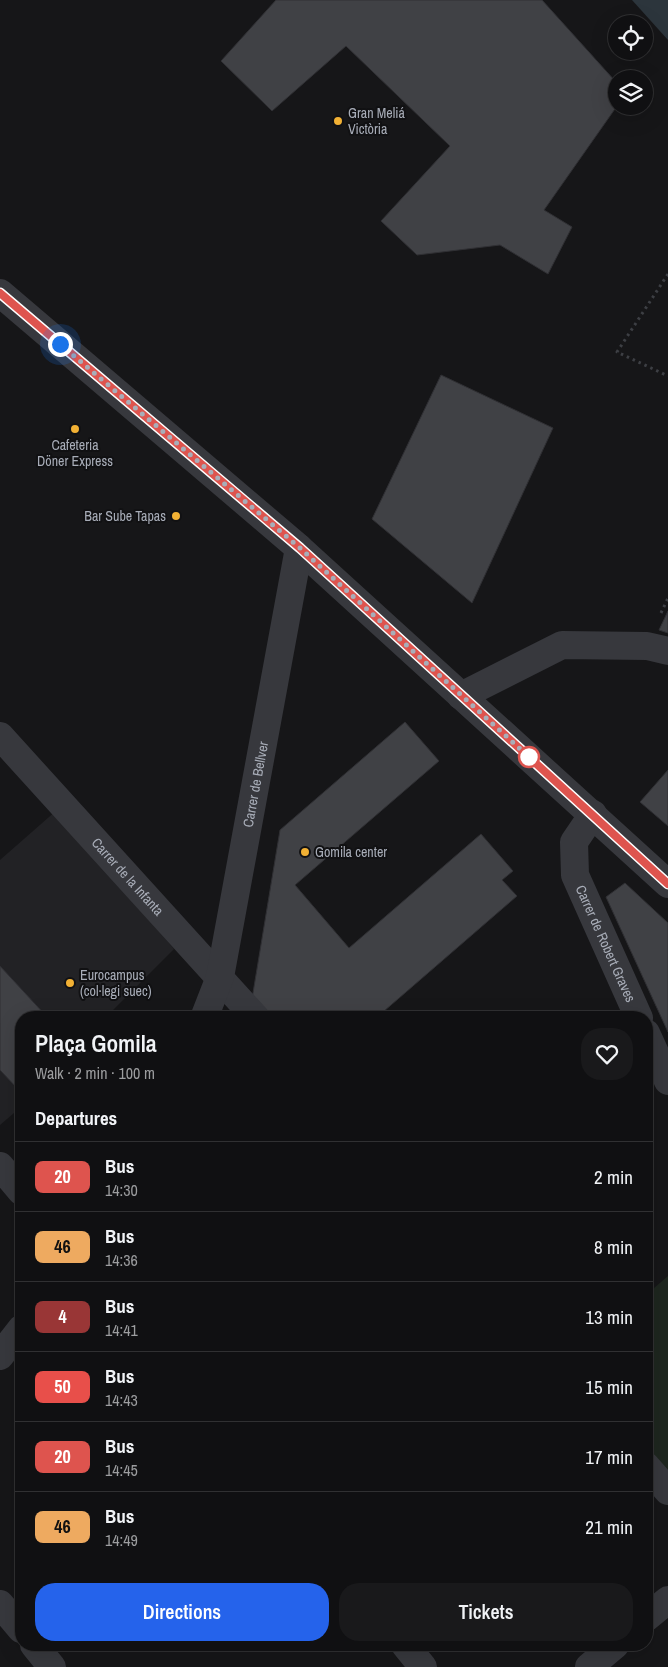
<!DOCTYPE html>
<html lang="en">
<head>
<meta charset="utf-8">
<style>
	body { margin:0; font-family:"Archivo Narrow",sans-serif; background:#19191b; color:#f1f3f6; height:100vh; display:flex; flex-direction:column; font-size:19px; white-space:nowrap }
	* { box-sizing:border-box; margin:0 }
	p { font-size:16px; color:#9c9d9f }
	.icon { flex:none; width:28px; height:28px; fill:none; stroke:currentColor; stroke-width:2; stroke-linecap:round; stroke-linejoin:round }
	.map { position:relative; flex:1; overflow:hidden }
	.drawer { position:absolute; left:15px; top:1011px; width:638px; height:640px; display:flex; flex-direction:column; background:#101012; border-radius:20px; box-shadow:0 5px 20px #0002,0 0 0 1px #303032 }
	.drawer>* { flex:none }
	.badge { padding:0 10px; border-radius:8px; font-size:18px; line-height:32px }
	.fabs { position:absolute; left:608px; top:15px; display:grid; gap:10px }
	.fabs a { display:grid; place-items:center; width:45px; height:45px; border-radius:50%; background:#101012; box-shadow:0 5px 20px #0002,0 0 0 1px #303032; font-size:25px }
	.you { position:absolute; width:25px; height:25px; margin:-12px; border:4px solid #fff; border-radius:50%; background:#1a73e8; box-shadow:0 0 0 8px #1a73e833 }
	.map>.badge { position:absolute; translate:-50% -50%; box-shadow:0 0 0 2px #fff }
	h2 { padding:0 20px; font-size:19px; line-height:45px }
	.round { display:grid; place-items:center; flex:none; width:52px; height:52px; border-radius:20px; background:#19191b }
	.summary { display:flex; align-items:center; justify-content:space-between; height:85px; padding:0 20px }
	h1 { font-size:24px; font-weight:600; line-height:38px }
	.action { display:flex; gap:10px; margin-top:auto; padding:10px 20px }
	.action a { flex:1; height:58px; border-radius:20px; background:#2563eb; color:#fff; font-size:20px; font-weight:600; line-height:58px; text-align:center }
	.action a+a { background:#19191b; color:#f1f3f6 }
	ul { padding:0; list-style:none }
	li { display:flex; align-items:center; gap:15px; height:70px; padding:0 20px; border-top:1px solid #303032 }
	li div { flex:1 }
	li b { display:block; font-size:19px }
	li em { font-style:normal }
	li .badge { min-width:55px; font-weight:700; text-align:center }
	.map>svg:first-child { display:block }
	.built { fill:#222225 }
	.green { fill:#1e261f }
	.water { fill:#2c353c }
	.building { fill:#404145; stroke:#303034 }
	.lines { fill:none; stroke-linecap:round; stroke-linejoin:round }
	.path { stroke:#3d3f44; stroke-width:3; stroke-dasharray:2.5 4; stroke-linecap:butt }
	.minor { stroke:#37383d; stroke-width:28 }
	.line-casing { stroke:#fff; stroke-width:11 }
	.line { stroke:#de544e; stroke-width:8 }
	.walk { stroke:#a8adb8; stroke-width:5; stroke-dasharray:0 9 }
	.poi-dot { fill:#f2b134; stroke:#111113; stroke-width:2 }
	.stop-dot { fill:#fff; stroke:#de544e; stroke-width:2.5 }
	.labels { text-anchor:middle; stroke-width:4; stroke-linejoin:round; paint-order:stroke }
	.poi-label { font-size:14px; fill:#a8adb8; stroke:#111113; text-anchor:start }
	.street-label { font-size:14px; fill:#a8adb8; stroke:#111113 }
</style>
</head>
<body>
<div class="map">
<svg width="668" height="1667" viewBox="0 0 668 1667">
	<rect width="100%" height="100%" fill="#161618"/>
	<polygon class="built" points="57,810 174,949 106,1017 21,1018 21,1107 0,1125 0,860"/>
	<polygon class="green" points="668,1276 668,1477 646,1452 646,1295"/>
	<polygon class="water" points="632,0 668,0 668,40"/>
	<g class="building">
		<polygon points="276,0 542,0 616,82 617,106 544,210 572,227 548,274 500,245 417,255 381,221 450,146 346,46 272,111 221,61"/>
		<polygon points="441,375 553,428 472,603 372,519"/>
		<polygon points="668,611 668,633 659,630"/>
		<polygon points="405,722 439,761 295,885 349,948 481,834 513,871 502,880 517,896 376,1018 268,1018 252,999 280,830"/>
		<polygon points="668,770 668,826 640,802"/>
		<polygon points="625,883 668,923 668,1032 606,897"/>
		<polygon points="0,966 48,1018 21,1018 21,1082 16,1087 0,1070"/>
	</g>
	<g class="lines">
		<g class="path">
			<polyline points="668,274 617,352 668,376"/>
			<polyline points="661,613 668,598"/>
		</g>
		<g class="minor">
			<polyline points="0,293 299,548 668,884"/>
			<polyline points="461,696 562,645 647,646 668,651"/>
			<path id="s1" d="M 0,736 L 256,1018"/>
			<path id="s2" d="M 593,814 L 574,842 L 575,875 L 639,1018"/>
			<path id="s3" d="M 204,1018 L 220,977 L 299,548"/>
			<polyline points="646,1033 668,1081"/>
			<polyline points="0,1166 21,1191"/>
			<polyline points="0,1356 21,1329"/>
			<polyline points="646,1466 668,1491"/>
			<polyline points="0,1604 21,1629"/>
			<polyline points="646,1618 668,1600"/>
			<polyline points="34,1645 52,1667"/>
			<polyline points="405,1645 423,1667"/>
			<polyline points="589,1667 615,1645"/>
		</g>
	</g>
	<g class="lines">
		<g class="line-casing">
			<polyline id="line" points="0,293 300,548 668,884"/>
		</g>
		<use href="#line" class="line"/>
		<polyline class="walk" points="60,344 300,548 529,757"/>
	</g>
	<g class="poi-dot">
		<circle cx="338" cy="121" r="5"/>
		<circle cx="75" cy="429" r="5"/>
		<circle cx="176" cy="516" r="5"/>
		<circle cx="305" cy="852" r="5"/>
		<circle cx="70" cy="983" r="5"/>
	</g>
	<circle class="stop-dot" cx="529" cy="757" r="10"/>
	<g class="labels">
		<g class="poi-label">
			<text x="348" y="118">Gran Meliá<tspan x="348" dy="16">Victòria</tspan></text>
			<text x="75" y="450" text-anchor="middle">Cafeteria<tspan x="75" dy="16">Döner Express</tspan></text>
			<text x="166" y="521" text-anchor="end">Bar Sube Tapas</text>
			<text x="315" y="857">Gomila center</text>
			<text x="80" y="980">Eurocampus<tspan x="80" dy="16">(col·legi suec)</tspan></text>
		</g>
		<g class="street-label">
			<text dy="5" stroke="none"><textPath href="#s3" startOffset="240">Carrer de Bellver</textPath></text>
			<text dy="5" stroke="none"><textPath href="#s1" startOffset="190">Carrer de la Infanta</textPath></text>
			<text dy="5" stroke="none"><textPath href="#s2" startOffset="142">Carrer de Robert Graves</textPath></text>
		</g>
	</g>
</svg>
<div class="fabs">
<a><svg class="icon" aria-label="locate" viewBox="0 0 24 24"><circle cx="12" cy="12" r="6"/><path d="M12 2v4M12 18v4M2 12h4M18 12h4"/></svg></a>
<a><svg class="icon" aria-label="layers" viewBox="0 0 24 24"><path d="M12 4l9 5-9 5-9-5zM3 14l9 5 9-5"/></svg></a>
</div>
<div class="you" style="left:60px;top:344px"></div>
<section class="drawer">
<div class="summary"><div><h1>Plaça Gomila</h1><p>Walk · 2 min · 100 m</p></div><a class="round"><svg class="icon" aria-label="heart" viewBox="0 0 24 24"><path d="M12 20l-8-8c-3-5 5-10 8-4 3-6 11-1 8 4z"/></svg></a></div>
<h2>Departures</h2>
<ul>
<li><span class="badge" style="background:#de544e;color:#fff">20</span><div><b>Bus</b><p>14:30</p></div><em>2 min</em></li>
<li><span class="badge" style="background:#eeaa60;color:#111">46</span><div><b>Bus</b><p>14:36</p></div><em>8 min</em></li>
<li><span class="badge" style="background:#993636;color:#fff">4</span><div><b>Bus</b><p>14:41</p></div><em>13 min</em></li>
<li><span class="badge" style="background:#e84f4a;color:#fff">50</span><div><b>Bus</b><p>14:43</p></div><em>15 min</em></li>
<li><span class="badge" style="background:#de544e;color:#fff">20</span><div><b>Bus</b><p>14:45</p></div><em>17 min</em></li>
<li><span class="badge" style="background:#eeaa60;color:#111">46</span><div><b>Bus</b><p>14:49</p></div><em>21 min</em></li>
</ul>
<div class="action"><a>Directions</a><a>Tickets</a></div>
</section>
</div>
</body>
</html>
